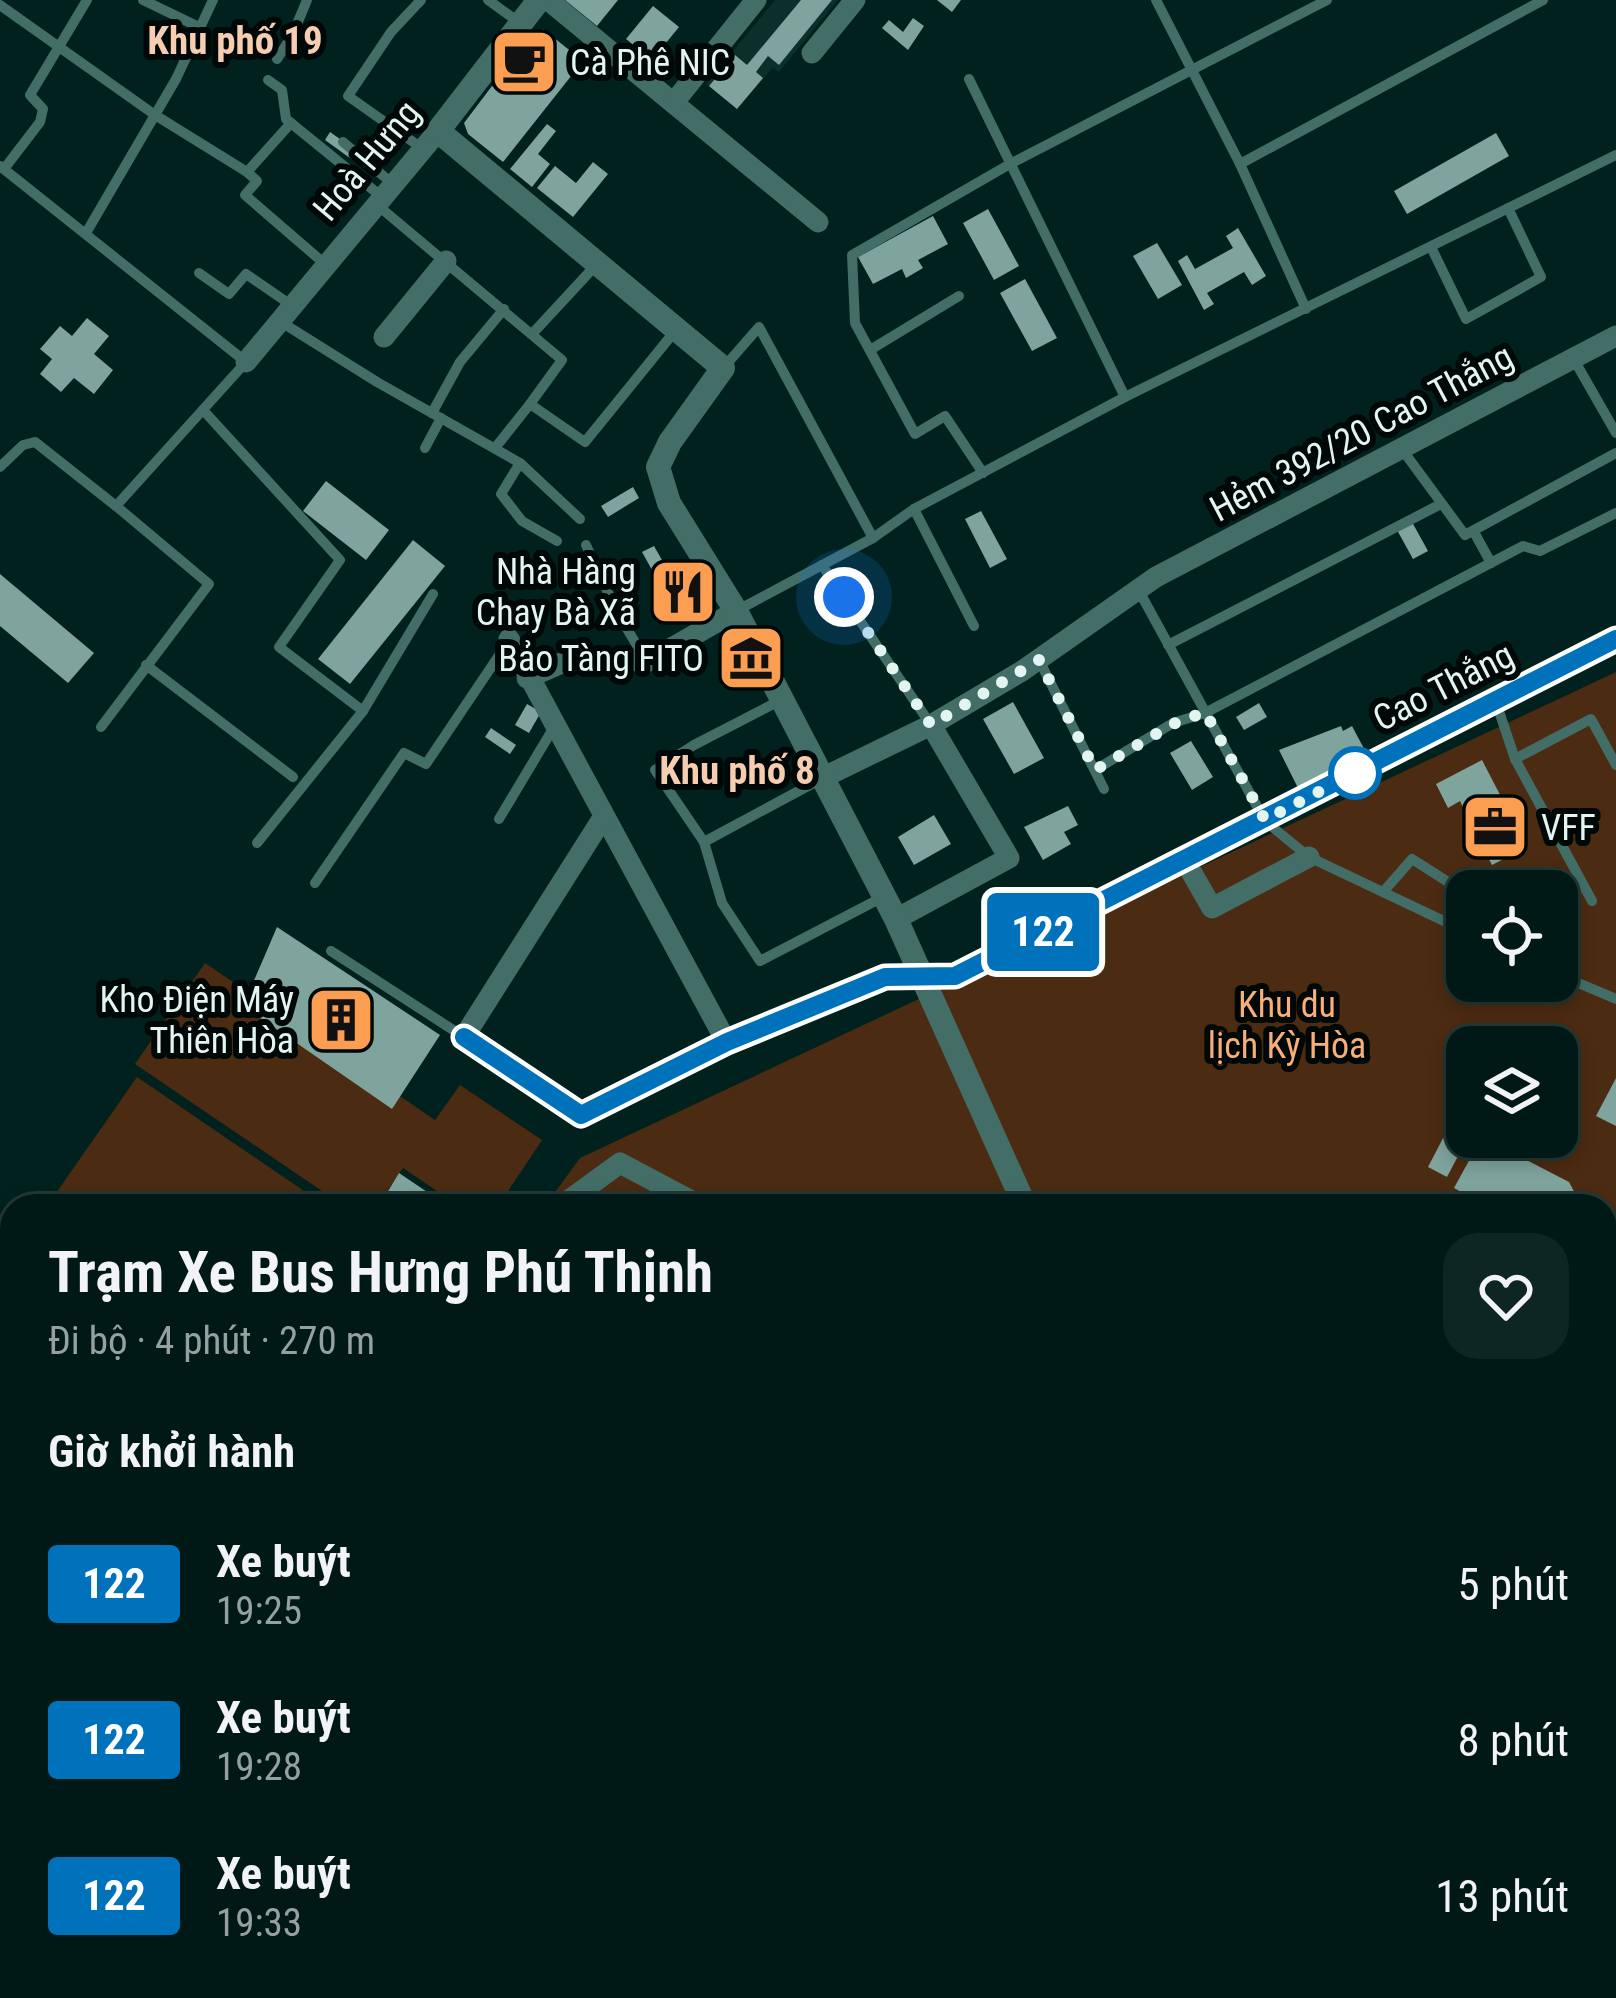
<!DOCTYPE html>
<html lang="vi">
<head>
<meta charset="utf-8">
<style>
	body { margin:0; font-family:"Roboto Condensed",sans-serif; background:#0e2623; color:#f1f3f6; height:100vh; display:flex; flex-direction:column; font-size:45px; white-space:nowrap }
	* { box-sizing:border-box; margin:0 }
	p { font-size:39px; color:#95a0a1 }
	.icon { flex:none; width:66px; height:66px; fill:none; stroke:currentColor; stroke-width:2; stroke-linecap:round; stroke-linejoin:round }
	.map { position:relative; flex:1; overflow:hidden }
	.panel { position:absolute; left:0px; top:1194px; width:1617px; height:804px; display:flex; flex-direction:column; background:#001916; border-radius:36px 36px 0 0; box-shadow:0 6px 18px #0003,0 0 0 3px #223835 }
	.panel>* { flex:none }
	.badge { padding:0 24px; border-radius:9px; font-size:42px; line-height:78px }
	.fabs { position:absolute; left:1446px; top:870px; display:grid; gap:24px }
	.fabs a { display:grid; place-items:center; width:132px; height:132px; border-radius:24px; background:#001916; box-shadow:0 6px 18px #0003,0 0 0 3px #223835; font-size:60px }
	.you { position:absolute; width:60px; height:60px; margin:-30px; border:9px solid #fff; border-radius:50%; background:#1a73e8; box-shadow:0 0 0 18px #1a73e833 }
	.map>.badge { position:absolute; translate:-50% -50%; box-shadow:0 0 0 6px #fff }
	h2 { padding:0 48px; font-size:45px; line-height:108px }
	.round { display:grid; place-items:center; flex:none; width:126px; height:126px; border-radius:36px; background:#0e2623 }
	.headline { display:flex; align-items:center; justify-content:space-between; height:204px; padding:0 48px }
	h1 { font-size:57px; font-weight:700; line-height:90px }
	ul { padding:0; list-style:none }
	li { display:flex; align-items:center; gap:36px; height:156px; padding:0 48px }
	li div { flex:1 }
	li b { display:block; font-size:45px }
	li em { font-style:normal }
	li .badge { min-width:132px; font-weight:700; text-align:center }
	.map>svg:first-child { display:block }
	.built { fill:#0b2f2b }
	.green { fill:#4b2b11; fill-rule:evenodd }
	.water { fill:#6a3a0d; stroke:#8e7251; stroke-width:3 }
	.building { fill:#7fa39d }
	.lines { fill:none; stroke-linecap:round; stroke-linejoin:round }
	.service { stroke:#426e67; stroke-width:10 }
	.minor { stroke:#426e67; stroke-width:21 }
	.tertiary { stroke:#426e67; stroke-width:24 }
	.line-casing { stroke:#fff; stroke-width:27 }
	.line { stroke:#0072bc; stroke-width:18 }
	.walk { stroke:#e2f5f1; stroke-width:12; stroke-dasharray:0 21.6 }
	.stop-dot { fill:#fff; stroke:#0072bc; stroke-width:6 }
	.labels { text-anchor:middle; stroke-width:12; stroke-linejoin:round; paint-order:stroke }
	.poi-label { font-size:36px; fill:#e2f5f1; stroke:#000807; text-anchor:end }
	.street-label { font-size:36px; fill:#e2f5f1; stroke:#000807 }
	.park-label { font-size:36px; fill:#f8ae77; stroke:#000807 }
	.neighbourhood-label { font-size:39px; font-weight:bold; fill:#f6cdb0; stroke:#000807 }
</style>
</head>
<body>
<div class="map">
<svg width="1616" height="1998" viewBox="0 0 1616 1998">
	<rect width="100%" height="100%" fill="#00211d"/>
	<g class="built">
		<polygon points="775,0 838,0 779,72 773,68 737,109 706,84"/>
		<polygon points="987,1986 1112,1986 1104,1998 1007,1998"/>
	</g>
	<g class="green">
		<path d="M 1616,672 L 1616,1571 L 1605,1591 L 1605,1206 L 545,1206 L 580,1158 ZM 1467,891 L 1557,891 L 1557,981 L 1467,981 ZM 1467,1047 L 1557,1047 L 1557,1137 L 1467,1137 Z"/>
		<polygon points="205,963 435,1120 460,1085 542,1140 498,1206 459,1206 403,1168 377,1206 344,1206 135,1064"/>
		<polygon points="137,1077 326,1206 47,1206"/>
		<polygon points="1170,1986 1275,1986 1282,1998 1163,1998"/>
	</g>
	<polygon class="water" points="1605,1292 1616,1304 1616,1358 1605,1366"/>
	<g class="building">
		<polygon points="565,0 618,0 597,26"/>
		<polygon points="801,0 832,0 779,65 768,56 756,72 763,78 737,109 709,86 735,55 747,65"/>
		<polygon points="937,0 961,0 952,12"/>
		<polygon points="653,6 679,27 652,60 626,39"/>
		<polygon points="913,18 924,26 908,50 882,28 889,20 903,32"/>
		<polygon points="543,29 583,61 503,162 468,134 464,123 492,86 498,91"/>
		<polygon points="547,124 556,131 538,154 550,164 532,187 510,169"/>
		<polygon points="330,132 371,161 365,169 325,140"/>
		<polygon points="1496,133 1509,156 1407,214 1394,191"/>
		<polygon points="593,162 608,174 573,217 537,188 555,166 576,183"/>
		<polygon points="988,209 1019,266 994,280 963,223"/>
		<polygon points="933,216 948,244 918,260 923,268 906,278 902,269 873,284 858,257"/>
		<polygon points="1238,228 1266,276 1252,285 1244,272 1207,293 1214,304 1204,310 1178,261 1187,255 1195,269 1233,248 1226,236"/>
		<polygon points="1157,243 1182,285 1158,299 1133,256"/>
		<polygon points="1025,279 1057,338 1032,351 1000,293"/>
		<polygon points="87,318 109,336 94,354 113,370 94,394 74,378 61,392 40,374 52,359 40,349 60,326 72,336"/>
		<polygon points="326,481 389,530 366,560 303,511"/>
		<polygon points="633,487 639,498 608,517 601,506"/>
		<polygon points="981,511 1007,559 990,568 965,519"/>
		<polygon points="1412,522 1428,551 1413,559 1397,530"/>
		<polygon points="413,540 445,566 350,684 318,659"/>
		<polygon points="654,546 679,590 667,597 642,552"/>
		<polygon points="0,574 94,653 68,683 0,626"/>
		<polygon points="1013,702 1044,758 1014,774 983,719"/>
		<polygon points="1259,703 1267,717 1244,730 1236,717"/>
		<polygon points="527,704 541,712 529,733 515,725"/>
		<polygon points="1341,726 1343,731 1352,726 1369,758 1300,792 1279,750"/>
		<polygon points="491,728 516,745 510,754 485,737"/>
		<polygon points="1191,741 1213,777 1192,790 1170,753"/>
		<polygon points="1482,760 1527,847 1492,865 1460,801 1448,808 1436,784"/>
		<polygon points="1068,806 1078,825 1064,832 1071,844 1043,860 1024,827"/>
		<polygon points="934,815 951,844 914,865 898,837"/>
		<polygon points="277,927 440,1035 392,1109 243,1006"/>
		<polygon points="1616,1078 1616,1126 1596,1116"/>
		<polygon points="1453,1119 1467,1126 1467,1139 1447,1177 1428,1167"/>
		<polygon points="1482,1137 1569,1182 1577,1197 1576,1206 1487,1206 1454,1188"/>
		<polygon points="399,1173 448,1206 379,1206"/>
		<polygon points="1609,1217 1616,1221 1616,1261 1605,1255 1605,1224"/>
		<polygon points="0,1531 12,1539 12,1658 0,1651"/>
		<polygon points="0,1888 12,1898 10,1948 0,1940"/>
		<polygon points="1605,1947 1616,1955 1616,1971 1605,1963"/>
		<polygon points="1605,1979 1616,1986 1616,1998 1593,1986 1605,1986"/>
		<polygon points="533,1986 568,1986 561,1998 552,1998"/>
		<polygon points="1019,1986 1084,1986 1077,1998 1038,1998"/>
		<polygon points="1340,1986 1383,1986 1375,1998 1358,1998"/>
		<polygon points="1579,1986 1588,1986 1607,1998 1584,1998 1575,1992"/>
	</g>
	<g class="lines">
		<g class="service">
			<polyline points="143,0 201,28"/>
			<polyline points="421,0 391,32 348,96 423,149"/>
			<polyline points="488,0 520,23"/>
			<polyline points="1156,0 1240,164 1306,309"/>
			<polyline points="0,5 155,115 247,172 257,181 245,195 326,265"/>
			<polyline points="277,59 292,36 307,0"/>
			<polyline points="969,79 1125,397"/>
			<polyline points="268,80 282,90 286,119 382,197"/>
			<polyline points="343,142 393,184"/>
			<polyline points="1240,164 1543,0"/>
			<polyline points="0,166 246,362 116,506 209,584 101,727"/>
			<polyline points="4,169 40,122 43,109 30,95 87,0"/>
			<polyline points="247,172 291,123"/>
			<polyline points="376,204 562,360 530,404 585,442 675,331"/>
			<polyline points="86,233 176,79 213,0"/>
			<polyline points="1431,247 1466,319 1541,277 1508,208"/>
			<polyline points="199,273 229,294 246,274 291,305"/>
			<polyline points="281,322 377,382 520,463 580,519"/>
			<polyline points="533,333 596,265"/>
			<polyline points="870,350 959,296"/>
			<polyline points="1573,358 1616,433"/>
			<polyline points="725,366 759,327 873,538 736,611"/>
			<polyline points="203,410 340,560 279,647 363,711 433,594"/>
			<polyline points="432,413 460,362 504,309"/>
			<polyline points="425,448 441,418"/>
			<polyline points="495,448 530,404"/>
			<polyline points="1401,448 1465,535 1616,453"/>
			<polyline points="520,463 501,494 522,521 557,541"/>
			<polyline points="0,467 23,445 35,442 116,506"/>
			<polyline points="983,473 945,416 915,434 855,323 852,255 1010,164 1327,0"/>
			<polyline points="914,509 974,626"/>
			<polyline points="1474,532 1491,563"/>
			<polyline points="873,538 914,509 1125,397 1616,155"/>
			<polyline points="586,545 617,612 645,659"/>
			<polyline points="822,565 931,725"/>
			<polyline points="1139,591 1265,821 1309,857 1467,932"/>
			<polyline points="1168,645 1439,505"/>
			<polyline points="1039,660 1104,789"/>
			<polyline points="146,665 293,777"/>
			<polyline points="1496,702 1515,759 1592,901"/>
			<polyline points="1515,759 1591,719 1616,765"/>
			<polyline points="1095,770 1173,723 1205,713 1523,546 1540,551 1616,513"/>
			<polyline points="821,779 704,842 722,903 760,961 883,897"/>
			<polyline points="499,819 554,727"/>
			<polyline points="704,842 655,770 694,745 781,700"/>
			<polyline points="257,843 363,711"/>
			<polyline points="315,883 404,753 426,764 508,642"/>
			<polyline points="1384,891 1412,859 1467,894"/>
			<polyline points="331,951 464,1037"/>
			<polyline points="1557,974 1616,999"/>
			<polyline points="1605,1450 1605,1449"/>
			<polyline points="0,1503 12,1510"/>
			<polyline points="1605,1586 1616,1567"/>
			<polyline points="37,1986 52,1998"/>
		</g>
		<g class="minor">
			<polyline points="548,0 818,222"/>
			<polyline points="812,53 855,0"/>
			<polyline points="675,101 756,0"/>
			<polyline points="384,337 446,261"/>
			<polyline points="246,362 438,131"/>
			<polyline points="509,639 727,1043"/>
			<polyline points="527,678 580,655 647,662 736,611"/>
			<polyline points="822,778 931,725 1022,671 1156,577 1616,336"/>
			<polyline points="604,816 464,1037 581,1115 727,1043 885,977 922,978"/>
			<polyline points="1185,861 1212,908 1309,857"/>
			<polyline points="896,919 1009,858 931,725"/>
			<polyline points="561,1206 620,1163 701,1206"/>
			<polyline points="0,1372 12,1379"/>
			<polyline points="0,1844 12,1829"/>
			<polyline points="1605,1931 1613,1919"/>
			<polyline points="0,1956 12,1966"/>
			<polyline points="767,1986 786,1998"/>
			<polyline points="963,1986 982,1998"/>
			<polyline points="1283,1986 1301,1998"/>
			<polyline points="16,1998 25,1986"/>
			<polyline points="440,1998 449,1986"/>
			<polyline points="588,1998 596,1986"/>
			<polyline points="802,1998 810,1986"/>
			<polyline points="1136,1998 1144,1986"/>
			<polyline points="1561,1998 1569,1986"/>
		</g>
		<g class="tertiary">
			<polyline points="539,0 438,131 723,368 670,442 658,467 669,503 736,611 896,919 1025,1206"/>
			<polyline points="922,978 955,976 1616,639"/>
			<polyline points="0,1706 12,1713"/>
			<polyline points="1605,1744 1616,1751"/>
			<polyline points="1605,1781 1616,1788"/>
			<polyline points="492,1986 511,1998"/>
		</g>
	</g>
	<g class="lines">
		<g class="line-casing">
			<polyline id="line" points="464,1037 581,1115 727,1042 885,977 955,976 1616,639"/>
		</g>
		<use href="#line" class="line"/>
		<polyline class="walk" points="844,597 931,725 1039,660 1095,770 1173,724 1205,712 1265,820 1355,773"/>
	</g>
	<defs>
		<g id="cafe-square" transform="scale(3.45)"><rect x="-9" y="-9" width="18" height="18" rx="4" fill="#fc9e52" stroke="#000807"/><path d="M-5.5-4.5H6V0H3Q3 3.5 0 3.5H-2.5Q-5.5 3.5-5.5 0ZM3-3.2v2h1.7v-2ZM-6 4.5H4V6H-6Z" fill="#111"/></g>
		<g id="restaurant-square" transform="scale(3.45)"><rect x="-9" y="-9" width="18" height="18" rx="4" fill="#fc9e52" stroke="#000807"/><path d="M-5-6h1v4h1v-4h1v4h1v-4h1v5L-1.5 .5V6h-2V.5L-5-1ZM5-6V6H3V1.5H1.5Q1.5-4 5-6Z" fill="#111"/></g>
		<g id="museum-square" transform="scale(3.45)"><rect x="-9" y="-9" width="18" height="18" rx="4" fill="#fc9e52" stroke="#000807"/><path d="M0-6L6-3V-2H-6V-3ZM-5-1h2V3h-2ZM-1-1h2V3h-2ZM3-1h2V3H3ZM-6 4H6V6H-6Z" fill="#111"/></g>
		<g id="office-square" transform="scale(3.45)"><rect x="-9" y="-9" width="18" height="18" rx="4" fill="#fc9e52" stroke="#000807"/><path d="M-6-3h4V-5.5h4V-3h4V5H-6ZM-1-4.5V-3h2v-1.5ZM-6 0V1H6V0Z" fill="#111"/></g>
		<g id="building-square" transform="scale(3.45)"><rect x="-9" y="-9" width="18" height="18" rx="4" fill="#fc9e52" stroke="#000807"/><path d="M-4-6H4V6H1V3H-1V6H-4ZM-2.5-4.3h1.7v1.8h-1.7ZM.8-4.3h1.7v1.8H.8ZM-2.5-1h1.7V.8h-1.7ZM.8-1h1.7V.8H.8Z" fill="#111"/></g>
	</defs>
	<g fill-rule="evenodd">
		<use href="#cafe-square" x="524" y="62"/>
		<use href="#restaurant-square" x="683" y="592"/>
		<use href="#museum-square" x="751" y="658"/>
		<use href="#office-square" x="1495" y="827"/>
		<use href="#building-square" x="341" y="1020"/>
	</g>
	<circle class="stop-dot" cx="1355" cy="773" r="24"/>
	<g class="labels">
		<g class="poi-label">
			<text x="570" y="75" text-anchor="start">Cà Phê NIC</text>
			<text x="636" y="584">Nhà Hàng<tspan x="636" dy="41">Chay Bà Xã</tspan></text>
			<text x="704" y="671">Bảo Tàng FITO</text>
			<text x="1541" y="840" text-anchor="start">VFF</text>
			<text x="294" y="1012">Kho Điện Máy<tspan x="294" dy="41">Thiên Hòa</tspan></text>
		</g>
		<g class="street-label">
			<text transform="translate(366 160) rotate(-50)" y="13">Hoà Hưng</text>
			<text transform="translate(1361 432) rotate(-28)" y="13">Hẻm 392/20 Cao Thắng</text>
			<text transform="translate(1443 686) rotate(-27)" y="13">Cao Thắng</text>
		</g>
		<g class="park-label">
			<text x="1287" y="1017">Khu du<tspan x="1287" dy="41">lịch Kỳ Hòa</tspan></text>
		</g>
		<g class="neighbourhood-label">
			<text x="235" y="54">Khu phố 19</text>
			<text x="737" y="784">Khu phố 8</text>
		</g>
	</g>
</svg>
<div class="fabs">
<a><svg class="icon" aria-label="locate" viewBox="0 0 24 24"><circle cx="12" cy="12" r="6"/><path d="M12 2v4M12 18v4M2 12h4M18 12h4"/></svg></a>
<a><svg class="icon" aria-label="layers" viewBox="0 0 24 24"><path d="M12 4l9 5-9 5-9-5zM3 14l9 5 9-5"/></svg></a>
</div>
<div class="you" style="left:844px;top:597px"></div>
<b class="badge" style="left:1043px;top:932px;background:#0072bc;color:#fff">122</b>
<section class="panel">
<div class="headline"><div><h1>Trạm Xe Bus Hưng Phú Thịnh</h1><p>Đi bộ · 4 phút · 270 m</p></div><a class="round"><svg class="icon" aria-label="heart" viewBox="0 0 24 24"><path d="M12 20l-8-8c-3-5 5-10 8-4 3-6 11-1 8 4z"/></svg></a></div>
<h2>Giờ khởi hành</h2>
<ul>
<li><span class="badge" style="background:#0072bc;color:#fff">122</span><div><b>Xe buýt</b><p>19:25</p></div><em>5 phút</em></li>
<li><span class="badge" style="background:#0072bc;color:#fff">122</span><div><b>Xe buýt</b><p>19:28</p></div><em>8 phút</em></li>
<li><span class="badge" style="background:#0072bc;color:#fff">122</span><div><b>Xe buýt</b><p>19:33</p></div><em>13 phút</em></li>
</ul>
</section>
</div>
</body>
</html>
